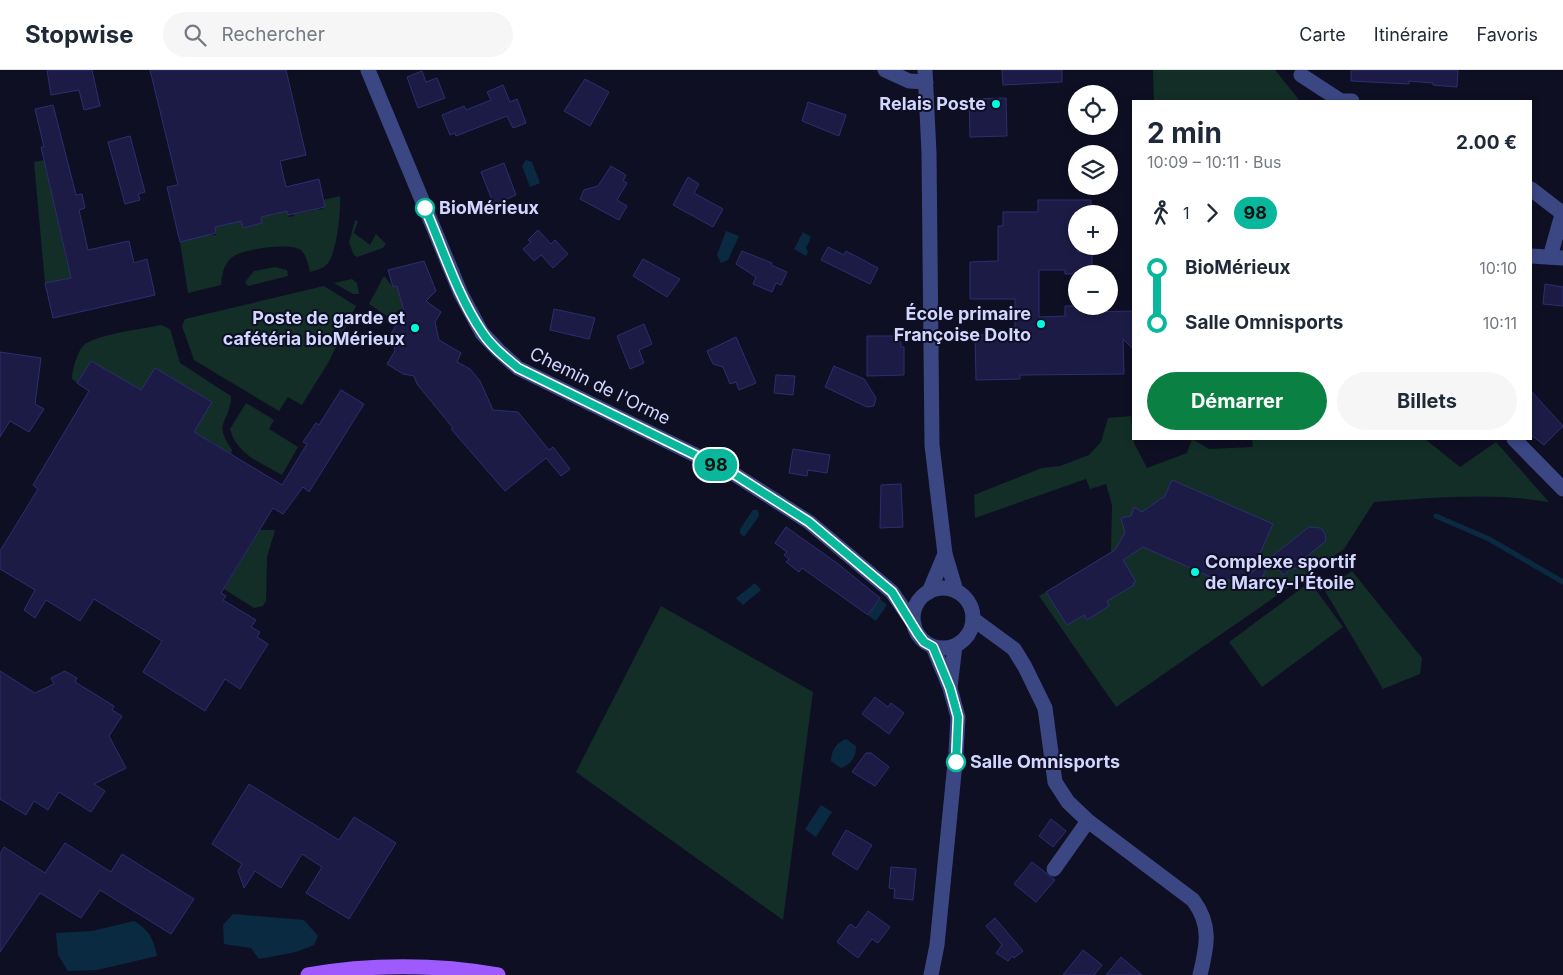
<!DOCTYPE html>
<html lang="fr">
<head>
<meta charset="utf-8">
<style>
	body { margin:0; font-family:Inter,sans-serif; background:#f6f6f7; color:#1f2937; height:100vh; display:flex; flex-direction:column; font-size:19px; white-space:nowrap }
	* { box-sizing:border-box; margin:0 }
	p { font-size:16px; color:#747a83 }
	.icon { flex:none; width:28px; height:28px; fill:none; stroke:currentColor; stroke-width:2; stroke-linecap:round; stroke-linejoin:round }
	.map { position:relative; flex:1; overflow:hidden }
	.sheet { position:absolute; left:1132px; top:30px; width:400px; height:340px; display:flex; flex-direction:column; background:#fff; border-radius:0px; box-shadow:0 2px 8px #0003 }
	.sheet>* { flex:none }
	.badge { padding:0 10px; border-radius:16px; font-size:18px; line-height:32px }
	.fabs { position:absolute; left:1068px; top:15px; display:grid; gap:10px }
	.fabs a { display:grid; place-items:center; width:50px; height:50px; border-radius:50%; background:#fff; box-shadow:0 2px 8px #0003; font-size:25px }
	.map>.badge { position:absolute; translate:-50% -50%; box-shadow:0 0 0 2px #fff }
	.legs { display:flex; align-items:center; gap:8px; height:55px; padding:0 15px; font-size:16px }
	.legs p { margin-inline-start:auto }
	.headline { display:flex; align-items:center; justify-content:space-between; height:85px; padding:0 15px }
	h1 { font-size:28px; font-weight:700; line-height:38px }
	.action { display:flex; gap:10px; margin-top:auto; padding:10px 15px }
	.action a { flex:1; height:58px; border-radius:30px; background:#0b8043; color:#fff; font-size:20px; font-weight:700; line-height:58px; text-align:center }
	.action a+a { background:#f6f6f7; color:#1f2937 }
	ul { padding:0 15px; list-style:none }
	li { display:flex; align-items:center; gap:18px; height:55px; font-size:19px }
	li i { display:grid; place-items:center; width:8px; height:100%; margin:0 6px; background:currentColor }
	li i::after { content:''; width:12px; height:12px; margin:-6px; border:4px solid; border-radius:50%; background:#fff }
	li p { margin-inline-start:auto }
	li:first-child i { background:linear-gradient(#0000 50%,currentColor 0) }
	li:last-child i { background:linear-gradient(currentColor 50%,#0000 0) }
	header { display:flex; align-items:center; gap:30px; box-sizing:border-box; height:70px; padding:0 25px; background:#fff; border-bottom:1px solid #e0e1e3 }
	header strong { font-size:24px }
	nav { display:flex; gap:28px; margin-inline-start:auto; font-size:18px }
	.search { width:350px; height:45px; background:#f6f6f7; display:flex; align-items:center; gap:12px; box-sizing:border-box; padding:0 18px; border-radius:28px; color:#747a83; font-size:19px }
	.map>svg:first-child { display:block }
	.green { fill:#122e27 }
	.water { fill:#0a2a42 }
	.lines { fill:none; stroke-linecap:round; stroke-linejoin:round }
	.stream { stroke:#0a2a42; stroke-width:5 }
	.building { fill:#1b1b45; stroke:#2d2e71 }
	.minor { stroke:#3a4783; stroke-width:15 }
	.major { stroke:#9e5afe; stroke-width:15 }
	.line-1-casing { stroke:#fff; stroke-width:11 }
	.line-1 { stroke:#08b79c; stroke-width:8 }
	.poi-dot { fill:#02fbdf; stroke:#0f0f24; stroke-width:2 }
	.stop-1-dot { fill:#fff; stroke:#08b79c; stroke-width:2.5 }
	.labels { text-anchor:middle; stroke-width:4; stroke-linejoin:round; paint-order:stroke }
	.poi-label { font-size:18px; font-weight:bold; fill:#d2d7ff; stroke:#0f0f24; text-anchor:end }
	.stop-label { font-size:18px; font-weight:bold; fill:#d2d7ff; stroke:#0f0f24; text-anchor:start }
	.street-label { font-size:18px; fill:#d2d7ff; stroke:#0f0f24 }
</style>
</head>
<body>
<header>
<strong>Stopwise</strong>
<div class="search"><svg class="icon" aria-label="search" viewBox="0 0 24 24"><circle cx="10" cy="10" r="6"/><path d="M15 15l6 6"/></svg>Rechercher</div>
<nav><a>Carte</a><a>Itinéraire</a><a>Favoris</a></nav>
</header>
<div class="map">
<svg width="1563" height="905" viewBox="0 0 1563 905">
	<rect width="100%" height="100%" fill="#0f0f24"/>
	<g class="green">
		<polygon points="1153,0 1275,0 1300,31 1154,31"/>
		<polygon points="44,90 67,192 79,206 45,213 34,92"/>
		<path d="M 340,126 C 341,141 337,181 328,193 C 323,199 317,200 310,202 C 308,194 307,186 301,180 C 290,172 238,179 230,189 C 223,197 222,205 221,215 L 188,223 L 180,172 L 186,171 L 186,168 L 210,163 L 211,165 L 216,165 L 215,157 L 241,151 L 243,158 L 262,153 L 261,147 L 287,141 L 289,147 L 294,146 L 294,144 L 319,139 L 319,140 L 325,138 L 323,130 Z"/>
		<polygon points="355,150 358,151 354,163 370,175 376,164 386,174 383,178 357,187 354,185 349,173"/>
		<polygon points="275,197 287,200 288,206 248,216 245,212 254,201"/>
		<polygon points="384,206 393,217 398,217 403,239 387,246 369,234"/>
		<polygon points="352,209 357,213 359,224 353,224 334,213"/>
		<polygon points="324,216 356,236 328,293 302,335 288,327 279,341 194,290 182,256 185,249"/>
		<path d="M 161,255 L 170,259 L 180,293 L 231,326 C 230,355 212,350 232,380 L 231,384 L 194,362 L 212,332 L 155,298 L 141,320 L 91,291 L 77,313 L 72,309 C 72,300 77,283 83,276 C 95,264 144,259 161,255 Z"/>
		<path d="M 246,333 L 274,350 L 269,359 L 298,377 L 282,405 C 261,393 236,384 230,359 Z"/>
		<path d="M 1131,346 L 1134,373 L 1147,398 L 1187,383 L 1192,369 L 1209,379 L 1253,377 L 1252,369 L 1425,369 L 1460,397 L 1496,372 L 1549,432 C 1491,422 1432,428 1374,432 L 1344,479 L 1116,637 L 1039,526 L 1111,482 L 1112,435 L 1106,414 L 1090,419 L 1086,409 L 975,448 L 974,425 L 1042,398 L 1060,396 L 1089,385 L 1101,372 L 1108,348 Z"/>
		<polygon points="260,460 275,460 267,487 266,531 263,536 254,538 224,519"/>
		<polygon points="1352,501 1422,588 1420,604 1383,619 1325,521"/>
		<polygon points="1310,512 1343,557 1262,617 1229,572"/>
		<polygon points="661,536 813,622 783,850 576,702"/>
	</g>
	<g class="water">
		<polygon points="526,90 532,92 540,113 530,117 522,96"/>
		<polygon points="726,161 739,166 728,190 721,193 717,185"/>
		<polygon points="803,162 811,167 806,178 808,182 806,186 794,179"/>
		<polygon points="753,440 758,440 759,446 744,467 740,463 740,459"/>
		<polygon points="755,513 761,520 743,535 736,528"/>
		<polygon points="880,529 887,535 876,551 868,545"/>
		<path d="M 846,669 L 856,676 C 856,687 851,695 841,698 L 831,691 C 831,681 836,673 846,669 Z"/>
		<polygon points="821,735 832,742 816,767 805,759"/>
		<polygon points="233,844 304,850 318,866 314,875 296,882 259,889 251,878 224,874 223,855"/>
		<path d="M 134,851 C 150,861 153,868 157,886 L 97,900 L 68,901 L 58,885 L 56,863 L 92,861 Z"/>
	</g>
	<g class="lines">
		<polyline class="stream" points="1436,446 1489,469 1563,512"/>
	</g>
	<g class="building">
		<polygon points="47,0 92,0 100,36 84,40 79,20 51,25"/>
		<polygon points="150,0 286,0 306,85 280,91 286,117 319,109 325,137 288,145 287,141 261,147 262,153 243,158 241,151 215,157 216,163 180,172 167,117 178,115"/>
		<polygon points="1002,0 1062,0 1062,12 1003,15"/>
		<polygon points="1351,0 1458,0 1457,17 1433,15 1433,13 1409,11 1409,14 1351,11"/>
		<polygon points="422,1 426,12 437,8 445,28 418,38 407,7"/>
		<polygon points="585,9 609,22 590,56 564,41"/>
		<polygon points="503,15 510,32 517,29 526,53 513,58 507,46 456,66 455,63 450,65 442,45 464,36 466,40 491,30 487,22"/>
		<polygon points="1006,28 1007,66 970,67 969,29"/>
		<polygon points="808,32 846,45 839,66 802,51"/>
		<polygon points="53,35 76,125 82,124 85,138 79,140 88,180 129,171 134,193 147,189 155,225 53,248 45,213 71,208 41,77 44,77 35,39"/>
		<polygon points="130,66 145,122 138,124 140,130 125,134 108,72"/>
		<polygon points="504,93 516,125 494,135 481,102"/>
		<polygon points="611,96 626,105 623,111 627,113 617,130 627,136 619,150 580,129 584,120 598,116"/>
		<polygon points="688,107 699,114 694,123 723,139 713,157 673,135"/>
		<polygon points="1038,130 1091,130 1091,144 1076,144 1076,176 1078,182 1092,182 1092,204 1065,204 1065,200 1039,200 1039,247 1065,246 1065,236 1092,236 1092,242 1134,241 1134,280 1123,269 1124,304 1020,305 1020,309 976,310 975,265 1015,264 1015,229 970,229 970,192 998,191 998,156 1003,156 1003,142 1038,142"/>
		<polygon points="538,160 551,174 555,170 568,184 553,198 541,185 534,191 523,179 531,172 528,170"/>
		<polygon points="828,177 844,185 846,181 878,198 870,214 821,190"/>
		<polygon points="742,181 772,193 771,195 787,202 781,215 776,213 772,222 753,214 756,207 736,194"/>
		<polygon points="643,189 680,209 667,227 633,206"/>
		<polygon points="424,191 436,221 426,231 441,242 435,252 439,270 461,283 457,292 470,299 480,311 493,340 518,342 549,380 553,377 570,399 561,406 546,388 505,421 451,359 453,358 417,314 414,306 403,304 387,294 395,281 391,264 404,241 397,216 393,217 388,200"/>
		<polygon points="1545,214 1563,217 1563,236 1543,234"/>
		<polygon points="554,239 595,248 589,269 550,260"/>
		<polygon points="644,254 652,274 639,280 644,293 630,299 617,266"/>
		<polygon points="867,266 894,266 897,272 901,272 901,277 904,277 904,305 867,306"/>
		<polygon points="736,267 756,313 739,320 736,312 730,314 723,297 713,294 707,281"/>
		<polygon points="0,282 41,288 35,334 44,339 29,362 10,351 0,367"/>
		<polygon points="91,291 141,320 155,298 212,332 194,362 282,415 307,374 303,372 316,353 319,355 341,320 364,334 309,422 303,417 283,444 273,438 221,523 226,526 223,530 256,550 251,557 260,562 257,567 268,574 240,619 225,609 205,641 143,602 162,571 94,529 80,551 46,530 35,548 24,540 35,520 0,499 0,481 38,419 33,415 89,321 77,313"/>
		<polygon points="834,296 864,309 876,328 874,336 867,337 825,317"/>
		<polygon points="776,305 795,306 793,325 774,323"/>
		<polygon points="1531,321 1563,356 1544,375 1531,365"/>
		<polygon points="793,379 830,385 827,403 808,400 807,406 789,403"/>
		<polygon points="1172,410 1273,454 1251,503 1309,457 1321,458 1325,464 1326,471 1302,490 1303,497 1291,499 1283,505 1271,489 1256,521 1228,509 1227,514 1143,477 1123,490 1136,512 1133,513 1134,515 1107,531 1109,536 1087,550 1084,545 1067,555 1046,522 1115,480 1125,463 1121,448 1131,446 1134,437 1142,442 1162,428 1164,428"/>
		<polygon points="901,414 903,457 880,458 881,415"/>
		<polygon points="786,457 837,493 880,528 868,545 802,498 799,502 786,492 789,489 784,485 787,482 775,473"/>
		<polygon points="0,601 35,623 54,614 51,608 65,601 77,608 75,612 114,636 112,640 122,646 109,666 126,698 94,714 105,721 91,742 59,722 48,740 34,731 26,745 0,729"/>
		<polygon points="875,627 888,637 891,633 904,643 889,664 862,644"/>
		<polygon points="866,683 871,683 889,697 875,716 852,702"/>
		<polygon points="249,714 339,770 354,747 396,773 349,849 306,823 322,797 302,784 281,818 255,801 244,818 238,801 242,794 212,774"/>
		<polygon points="1051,749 1066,761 1053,777 1039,766"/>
		<polygon points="846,760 872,775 857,800 832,784"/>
		<polygon points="65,773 111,802 122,784 194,829 171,864 100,820 81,848 40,823 0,882 0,784 4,777 45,803"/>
		<polygon points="1032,792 1055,810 1036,832 1014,814"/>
		<polygon points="891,797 916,799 913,830 894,828 895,819 889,818"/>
		<polygon points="868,841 890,857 878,873 872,869 858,888 837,872 850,854 856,858"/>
		<polygon points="995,848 1023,881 1014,888 1012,886 1008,891 996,883 1002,875 986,856"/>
		<polygon points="1083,880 1102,895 1094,905 1063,905"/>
		<polygon points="1121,887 1142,905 1106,905"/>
	</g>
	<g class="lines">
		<g class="minor">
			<polyline points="368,0 461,224 482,263 499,281 518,298 734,404 809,452 892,522 914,554"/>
			<polyline points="885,0 909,11 926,12"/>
			<polyline points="925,0 929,83 932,375 945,484 956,521"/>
			<polyline points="1301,5 1341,31 1352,31"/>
			<polyline points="1531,119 1562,143"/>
			<polyline points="1531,186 1563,188"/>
			<polyline points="1550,187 1563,141"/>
			<polyline points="1514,369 1563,419"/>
			<circle cx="943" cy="548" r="30"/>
			<polyline points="929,522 945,484"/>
			<path d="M 973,549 L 1014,579 L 1025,597 L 1045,638 L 1055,712 L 1068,732 L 1088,751 L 1193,830 C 1212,855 1207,876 1200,905"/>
			<polyline points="950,617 955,576"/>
			<polyline points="1054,799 1088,751"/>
			<polyline points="931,905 937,875 956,683 958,647 950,618 933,577"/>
		</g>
		<path class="major" d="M 308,905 C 368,894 438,894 498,905"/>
	</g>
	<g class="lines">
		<g class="line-1-casing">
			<path id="line-1" d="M 425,138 C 443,179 457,225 482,262 C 491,276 505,287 518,298 L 734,404 L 809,452 L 892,522 L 918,564 L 924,572 L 933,577 L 950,618 L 958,647 L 956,692"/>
		</g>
		<use href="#line-1" class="line-1"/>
	</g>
	<g class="poi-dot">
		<circle cx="996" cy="34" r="5"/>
		<circle cx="1041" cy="254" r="5"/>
		<circle cx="415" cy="258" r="5"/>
		<circle cx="1195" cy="502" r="5"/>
	</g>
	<g class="stop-1-dot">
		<circle cx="425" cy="138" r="9"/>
		<circle cx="956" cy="692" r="9"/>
	</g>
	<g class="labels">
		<g class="poi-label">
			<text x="986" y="40">Relais Poste</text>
			<text x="1031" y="250">École primaire<tspan x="1031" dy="21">Françoise Dolto</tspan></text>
			<text x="405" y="254">Poste de garde et<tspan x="405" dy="21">cafétéria bioMérieux</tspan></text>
			<text x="1205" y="498" text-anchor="start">Complexe sportif<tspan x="1205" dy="21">de Marcy-l'Étoile</tspan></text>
		</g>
		<g class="stop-label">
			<text x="439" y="144">BioMérieux</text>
			<text x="970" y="698">Salle Omnisports</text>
		</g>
		<g class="street-label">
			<text transform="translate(600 316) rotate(26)" y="6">Chemin de l'Orme</text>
		</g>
	</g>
</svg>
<div class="fabs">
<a><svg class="icon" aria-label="locate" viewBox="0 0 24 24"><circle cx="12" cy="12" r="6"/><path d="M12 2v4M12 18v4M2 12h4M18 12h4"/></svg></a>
<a><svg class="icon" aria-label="layers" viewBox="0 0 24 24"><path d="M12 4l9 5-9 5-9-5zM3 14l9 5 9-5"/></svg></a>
<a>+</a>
<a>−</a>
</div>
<b class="badge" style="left:716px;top:395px;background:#08b79c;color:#111">98</b>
<section class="sheet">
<div class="headline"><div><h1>2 min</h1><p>10:09 – 10:11 · Bus</p></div><b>2.00 €</b></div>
<div class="legs"><svg class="icon" aria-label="walk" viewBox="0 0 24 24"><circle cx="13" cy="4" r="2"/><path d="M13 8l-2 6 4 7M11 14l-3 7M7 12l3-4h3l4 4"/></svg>1<svg class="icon" aria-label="forward" viewBox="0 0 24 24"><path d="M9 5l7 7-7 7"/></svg><b class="badge" style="background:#08b79c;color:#111">98</b></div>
<ul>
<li><i style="color:#08b79c"></i><b>BioMérieux</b><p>10:10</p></li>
<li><i style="color:#08b79c"></i><b>Salle Omnisports</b><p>10:11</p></li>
</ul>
<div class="action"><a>Démarrer</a><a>Billets</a></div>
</section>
</div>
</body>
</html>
